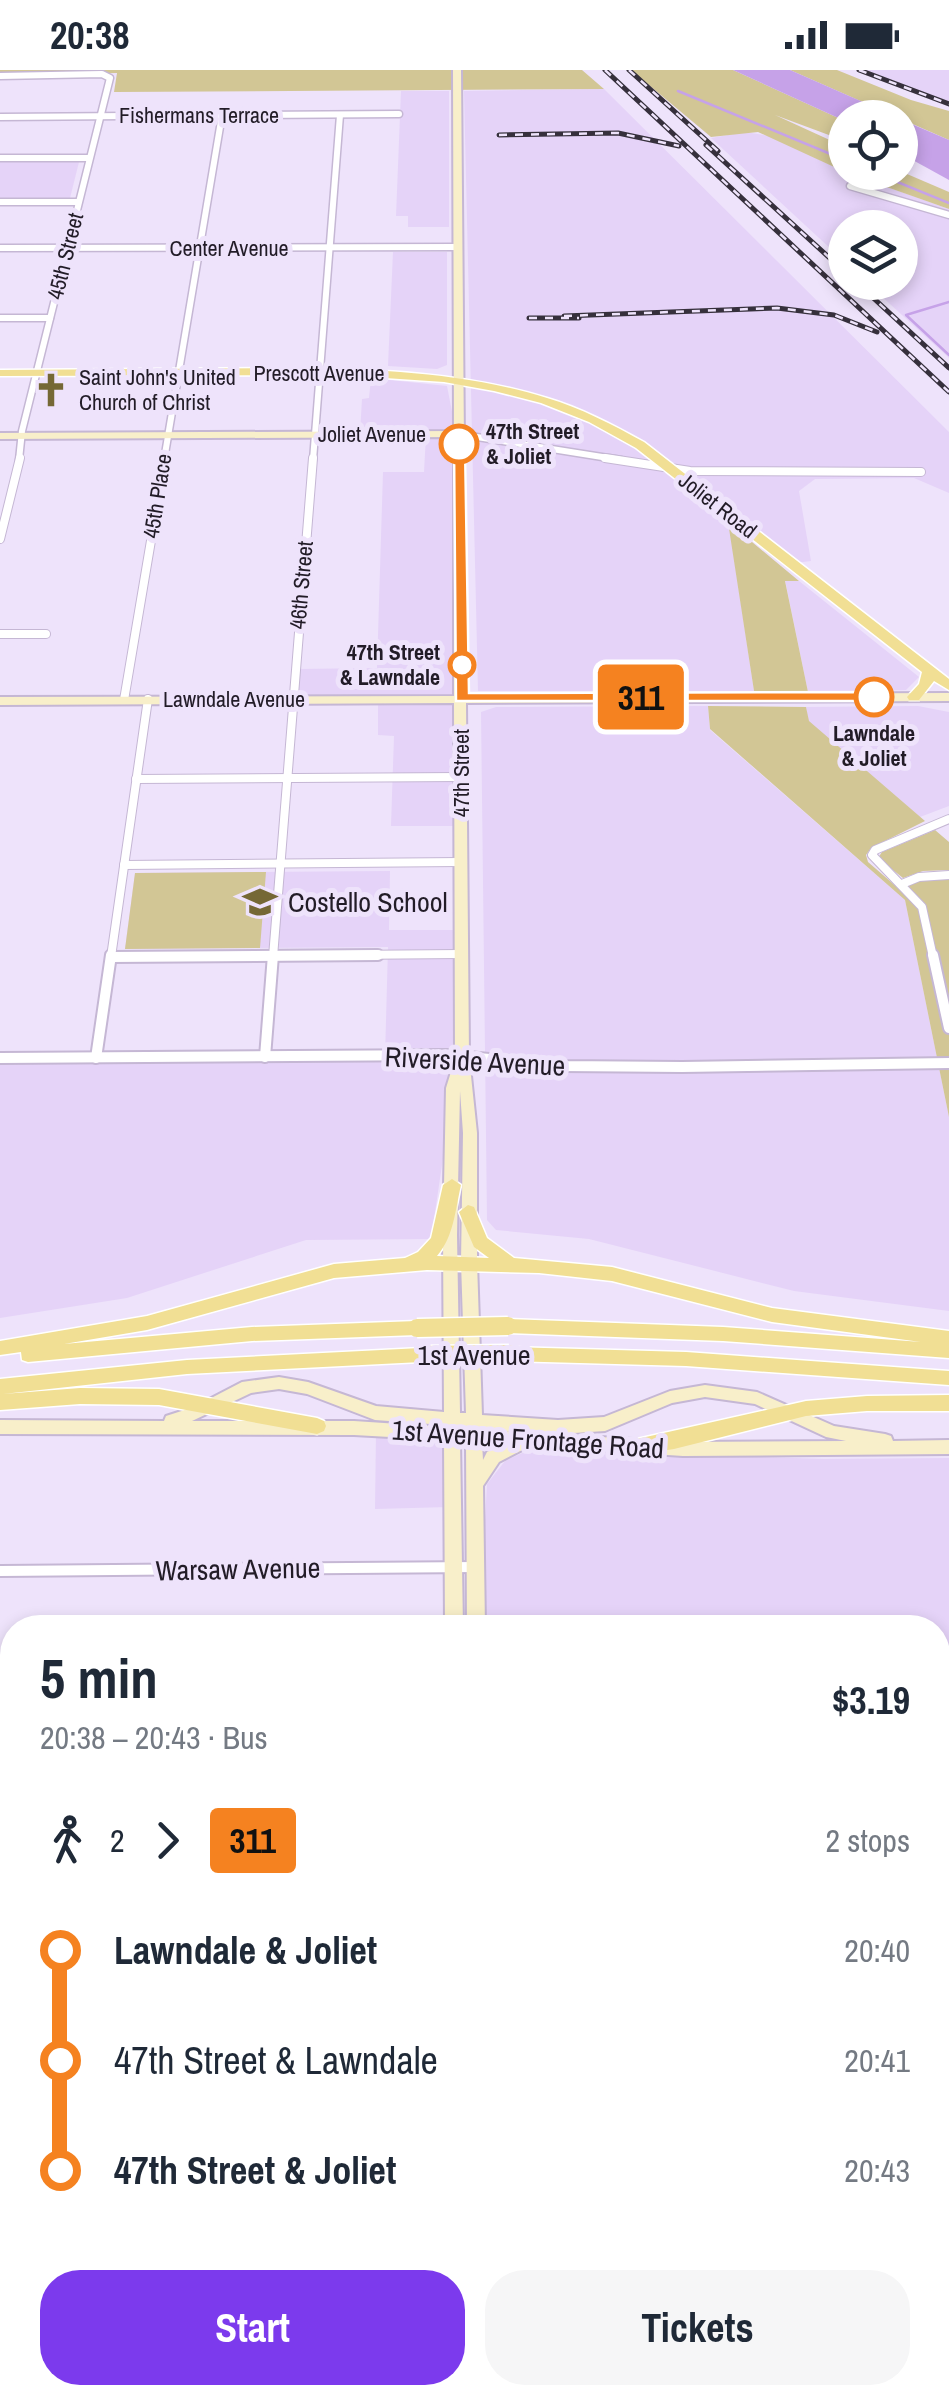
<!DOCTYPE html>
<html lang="en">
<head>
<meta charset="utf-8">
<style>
	body { margin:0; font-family:"Archivo Narrow",sans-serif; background:#f6f6f7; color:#1f2937; height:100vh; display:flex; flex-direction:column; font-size:38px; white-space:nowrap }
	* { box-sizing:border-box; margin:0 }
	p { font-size:32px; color:#747a83 }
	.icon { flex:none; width:55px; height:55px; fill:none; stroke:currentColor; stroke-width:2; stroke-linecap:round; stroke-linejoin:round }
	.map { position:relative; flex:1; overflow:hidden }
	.details { position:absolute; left:0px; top:1545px; width:950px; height:790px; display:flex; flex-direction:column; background:#fff; border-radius:40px 40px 0 0; box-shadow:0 5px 15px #0003 }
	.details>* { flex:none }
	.badge { padding:0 20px; border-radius:8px; font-size:35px; line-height:65px }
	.fabs { position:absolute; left:828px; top:30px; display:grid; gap:20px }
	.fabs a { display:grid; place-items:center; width:90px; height:90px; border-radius:50%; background:#fff; box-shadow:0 5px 15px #0003; font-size:50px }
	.map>.badge { position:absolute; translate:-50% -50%; box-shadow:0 0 0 5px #fff }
	.legs { display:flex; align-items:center; gap:15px; height:110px; padding:0 40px; font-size:32px }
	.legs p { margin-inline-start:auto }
	.head { display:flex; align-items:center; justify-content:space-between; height:170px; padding:0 40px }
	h1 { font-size:55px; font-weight:800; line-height:75px }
	.action { display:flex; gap:20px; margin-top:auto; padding:20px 40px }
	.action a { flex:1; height:115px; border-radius:40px; background:#7c3aed; color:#fff; font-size:40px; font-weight:800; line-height:115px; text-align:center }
	.action a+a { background:#f6f6f7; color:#1f2937 }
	ul { padding:0 40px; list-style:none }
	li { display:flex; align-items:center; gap:35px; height:110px; font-size:38px }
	li i { display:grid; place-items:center; width:15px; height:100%; margin:0 12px; background:currentColor }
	li i::after { content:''; width:25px; height:25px; margin:-12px; border:8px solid; border-radius:50%; background:#fff }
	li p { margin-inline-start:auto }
	li:first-child i { background:linear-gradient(#0000 50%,currentColor 0) }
	li:last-child i { background:linear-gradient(currentColor 50%,#0000 0) }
	.status { display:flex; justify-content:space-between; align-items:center; height:70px; padding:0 50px; background:#fff; direction:ltr }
	.status svg { height:28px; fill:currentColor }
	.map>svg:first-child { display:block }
	.built { fill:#e5d3f8 }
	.green { fill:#d2c695 }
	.water { fill:#c6a2e8 }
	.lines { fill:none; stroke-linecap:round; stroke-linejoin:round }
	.stream { stroke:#c6a2e8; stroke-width:2.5 }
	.street-far3-casing { stroke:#c5b7d4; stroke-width:9 }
	.street-far2-casing { stroke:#c5b7d4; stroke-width:10 }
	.street-far1-casing { stroke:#c5b7d4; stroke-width:14 }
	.street-casing { stroke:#c5b7d4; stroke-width:16 }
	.secondary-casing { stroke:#c5b7d4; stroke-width:4 }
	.primary-casing { stroke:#fff; stroke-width:3 }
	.street-far3 { stroke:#fff; stroke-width:6 }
	.street-far2 { stroke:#fff; stroke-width:8 }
	.street-far1 { stroke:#fff; stroke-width:10 }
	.street { stroke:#fff; stroke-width:12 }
	.secondary { fill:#f8efca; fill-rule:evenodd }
	.primary { fill:#f1df94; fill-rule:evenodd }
	.rail-casing { stroke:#36303c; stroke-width:5 }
	.rail { stroke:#eee3fb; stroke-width:2.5; stroke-dasharray:8; stroke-linecap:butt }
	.primary-bridge-casing { stroke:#fff; stroke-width:21; stroke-linecap:butt }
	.primary-bridge { stroke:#f1df94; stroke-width:18 }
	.line-1 { fill:#f58220; stroke:#fff; stroke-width:2.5 }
	.stop-1-dot { fill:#fff; stroke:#f58220; stroke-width:5 }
	.labels { text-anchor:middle; stroke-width:10; stroke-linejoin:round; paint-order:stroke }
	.far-street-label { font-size:22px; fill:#221c27; stroke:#eee3fb }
	.far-poi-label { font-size:22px; fill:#221c27; stroke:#eee3fb; text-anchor:start }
	.far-stop-label { font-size:22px; font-weight:bold; fill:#221c27; stroke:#eee3fb; text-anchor:start }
	.poi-label { font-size:28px; fill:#221c27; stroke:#eee3fb; text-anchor:start }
	.street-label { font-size:28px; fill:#221c27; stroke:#eee3fb }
</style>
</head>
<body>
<div class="status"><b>20:38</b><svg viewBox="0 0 49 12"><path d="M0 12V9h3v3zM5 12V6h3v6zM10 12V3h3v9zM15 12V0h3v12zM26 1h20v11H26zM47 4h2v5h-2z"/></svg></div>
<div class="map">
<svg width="949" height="2335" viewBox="0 0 949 2335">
	<rect width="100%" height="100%" fill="#eee3fb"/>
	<g class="built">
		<polygon points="862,0 949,0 949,32 916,23"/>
		<polygon points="604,19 949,362 949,423 914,408 815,409 799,421 811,491 795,493 727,441 754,621 478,621 464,21"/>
		<polygon points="401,21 449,21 449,157 408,157 408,146 396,146"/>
		<polygon points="745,62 770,66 845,102 949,139 949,288 867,213 900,212 900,158 845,158 845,192 711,68"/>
		<polygon points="0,92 79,92 70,128 0,128"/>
		<polygon points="393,182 447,182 447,295 437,299 388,296"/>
		<polygon points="371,308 447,316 456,362 360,363 362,329 369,328"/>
		<polygon points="426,365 457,365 460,756 391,756 394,666 378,665 378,630 293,630 297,599 377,598 383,402 424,402"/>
		<polygon points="785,510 799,511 919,607 906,620 808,622"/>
		<polygon points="708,636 710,660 905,830 949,1047 949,1241 794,1221 589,1169 496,1160 487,1150 481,642 496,637"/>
		<polygon points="918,636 949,642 949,736 920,747 808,651 806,637"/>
		<polygon points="390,801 389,860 460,860 458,988 431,1169 306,1170 127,1228 0,1248 0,990 385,987 388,877 125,879 135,803"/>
		<polygon points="376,1362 449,1368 449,1437 375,1439"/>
		<polygon points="531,1379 824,1389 949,1388 949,2335 492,2335 492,2322 938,2322 938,1558 479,1558 487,1414 505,1391"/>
		<polygon points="243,2323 469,2323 469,2335 242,2335"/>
	</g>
	<g class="green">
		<polygon points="0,0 582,0 604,19 114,22 117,3 0,5"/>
		<polygon points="631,0 733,0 845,51 845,71 775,45 845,77 845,102 758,62 711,67"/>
		<polygon points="790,0 837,0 911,30 949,41 949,70"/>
		<polygon points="900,101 949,122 949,139 847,103"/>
		<polygon points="728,452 799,511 785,511 808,622 754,621"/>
		<polygon points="708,636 806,637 809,651 925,751 871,778 866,785 868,792 898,818 919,808 949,807 949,1047 905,830 710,659"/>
		<polygon points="935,760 949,772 949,800 923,801 903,808 878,788 882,782"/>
		<polygon points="266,802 260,878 125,879 135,803"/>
	</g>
	<g class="water">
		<polygon points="733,0 790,0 897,47 845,48 845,51"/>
		<polygon points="900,49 949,70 949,110 900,83"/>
	</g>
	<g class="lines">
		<g class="stream">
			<polyline points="678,21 845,90"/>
			<polyline points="873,102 949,133"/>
			<polyline points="949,232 906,245 949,285"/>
		</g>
		<g class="street-far3-casing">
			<g id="street-far3">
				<polyline points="0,6 102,4 110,8 22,361 19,390"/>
				<polyline points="0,47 399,44"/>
				<polyline points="0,88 89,88"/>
				<polyline points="850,116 949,145"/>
				<polyline points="0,132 78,132"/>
				<polyline points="0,178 458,177"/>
				<polyline points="0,248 50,248"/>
				<polyline points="458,364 621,390"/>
				<polyline points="164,390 222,45"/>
				<polyline points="313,390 340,45"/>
			</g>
		</g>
		<g class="street-far2-casing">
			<g id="street-far2">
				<polyline points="605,388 690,401 921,402"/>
				<polyline points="0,469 20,388"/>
				<polyline points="0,564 46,564"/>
				<polyline points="124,630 165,388"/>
				<polyline points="136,709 461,707"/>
				<polyline points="124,795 461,792"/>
				<polyline points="902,814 919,807 949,805"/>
				<polyline points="111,887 461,884"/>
				<polyline points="111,887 148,629"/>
				<polyline points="273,887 313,388"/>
				<polyline points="933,887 922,837 872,785 875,780 949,749"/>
			</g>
		</g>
		<g class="street-far1-casing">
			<g id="street-far1">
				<polyline points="933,885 949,958"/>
				<polyline points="111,887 378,885"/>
				<polyline points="265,987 273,885"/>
				<polyline points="0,988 448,985 562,996 682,997 949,993"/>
				<polyline points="96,988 111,885"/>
				<polyline points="0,1501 477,1497"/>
			</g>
		</g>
		<g class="street-casing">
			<g id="street">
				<polyline points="0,1724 12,1724"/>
				<polyline points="938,1975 949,1975"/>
				<polyline points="0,1984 12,1984"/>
				<polyline points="0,2292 12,2292"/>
			</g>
		</g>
		<g class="secondary-casing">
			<g id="secondary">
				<path d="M 453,0 L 461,0 L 466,625 L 949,623 L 949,631 L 466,633 L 469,987 L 477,1063 L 477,1192 L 482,1345 L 558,1350 L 604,1347 L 670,1321 L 705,1315 L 757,1322 L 834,1356 L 885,1364 L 891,1366 L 893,1371 L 949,1370 L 949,1384 L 683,1386 L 530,1376 L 499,1392 L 483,1416 L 485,1558 L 467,1558 L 466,1372 L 460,1371 L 463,1558 L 445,1558 L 444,1370 L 354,1365 L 0,1364 L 0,1350 L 164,1351 L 166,1346 L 194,1337 L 242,1312 L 279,1307 L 308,1312 L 376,1336 L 444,1342 L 443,1165 L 446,1018 L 455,989 L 454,633 L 0,635 L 0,627 L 454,626 L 454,367 L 0,369 L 0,363 L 454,361 ZM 460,1021 L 463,1063 L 461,1192 L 466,1343 L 460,1343 L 457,1165 ZM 279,1319 L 307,1324 L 375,1350 L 444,1355 L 444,1357 L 354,1351 L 192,1351 L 251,1323 ZM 705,1327 L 755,1334 L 826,1367 L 846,1371 L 683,1372 L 482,1360 L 558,1364 L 605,1361 L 672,1333 ZM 482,1373 L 503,1374 L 487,1382 L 483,1390 Z"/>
				<rect x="463" y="2322" width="22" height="13"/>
			</g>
		</g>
		<g class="primary-casing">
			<g id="primary">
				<path d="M 289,298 C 376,299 463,302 547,328 C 581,338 613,355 644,372 L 949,609 L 949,620 L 934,611 L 919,630 L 909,630 L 907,627 L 919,614 L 922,602 L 636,378 L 589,352 L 541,333 L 494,321 L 444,312 L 341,305 L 0,306 L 0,300 Z"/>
				<path d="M 452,1109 L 461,1115 C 455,1141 454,1166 437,1186 L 489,1188 L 474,1177 L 459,1142 L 468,1135 L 474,1137 L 487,1168 L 514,1188 L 612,1197 L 772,1238 L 949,1261 L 949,1288 L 723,1271 L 508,1263 L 502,1261 L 499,1256 L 502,1251 L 508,1249 L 723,1257 L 921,1272 L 772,1252 L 612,1211 L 539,1203 L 427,1200 L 334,1208 L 147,1260 L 64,1274 L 252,1257 L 417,1251 L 423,1253 L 426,1258 L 423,1263 L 417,1265 L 252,1271 L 28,1292 L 22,1290 L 21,1282 L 0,1285 L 0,1271 L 147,1246 L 334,1194 L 405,1188 L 418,1182 L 431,1168 L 443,1115 Z"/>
				<polygon points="509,1277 686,1282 949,1301 949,1315 686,1296 509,1291 503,1289 500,1284 503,1279"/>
				<polygon points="421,1278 427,1280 430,1285 427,1290 421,1292 187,1304 3,1324 80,1318 159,1319 317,1348 324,1351 326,1356 324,1361 317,1364 159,1335 80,1334 0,1340 0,1309 187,1290"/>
				<polygon points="949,1325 949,1341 867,1341 806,1346 674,1379 635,1385 628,1383 626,1377 628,1371 806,1331 867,1326"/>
			</g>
		</g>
		<use href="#street-far3" class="street-far3"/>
		<use href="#street-far2" class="street-far2"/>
		<use href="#street-far1" class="street-far1"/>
		<use href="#street" class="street"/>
		<use href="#secondary" class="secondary"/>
		<use href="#primary" class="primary"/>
		<g class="rail-casing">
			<g id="rail">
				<polyline points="605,0 949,322"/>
				<polyline points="629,0 718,81"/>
				<polyline points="859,0 949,34"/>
				<polyline points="499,65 618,63 679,76"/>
				<polyline points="706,75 845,202"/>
				<polyline points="856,212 949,298"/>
				<polyline points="564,246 777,238 834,245 877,262"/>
				<polyline points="529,248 579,248"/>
			</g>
		</g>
		<use href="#rail" class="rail"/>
		<g class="primary-bridge-casing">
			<g id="primary-bridge">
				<polyline points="417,1258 508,1256"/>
				<polyline points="421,1285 509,1284"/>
			</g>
		</g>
		<use href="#primary-bridge" class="primary-bridge"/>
	</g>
	<polygon class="line-1" points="454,372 465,374 469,623 874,622 881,627 874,631 456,631"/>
	<defs>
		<g id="church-bare" transform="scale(2.7)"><path d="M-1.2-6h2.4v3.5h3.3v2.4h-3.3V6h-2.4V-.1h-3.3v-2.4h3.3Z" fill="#756835" stroke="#eee3fb" stroke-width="2.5" paint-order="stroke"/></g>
		<g id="school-bare" transform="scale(2.7)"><path d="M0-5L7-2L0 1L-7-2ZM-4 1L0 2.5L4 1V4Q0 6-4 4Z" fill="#756835" stroke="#eee3fb" stroke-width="2.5" paint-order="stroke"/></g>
	</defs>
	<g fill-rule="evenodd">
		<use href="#church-bare" x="51" y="320"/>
		<use href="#school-bare" x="260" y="832"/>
	</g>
	<g class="stop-1-dot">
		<circle cx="459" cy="374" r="18"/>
		<circle cx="462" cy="595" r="12"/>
		<circle cx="874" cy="627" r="18"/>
	</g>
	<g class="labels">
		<g class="far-street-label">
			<text x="199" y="53">Fishermans Terrace</text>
			<text x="229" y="186">Center Avenue</text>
			<text transform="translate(65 186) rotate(-76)" y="8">45th Street</text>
			<text x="319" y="311">Prescott Avenue</text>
			<text x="372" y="372">Joliet Avenue</text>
			<text transform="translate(157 426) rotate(-81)" y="8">45th Place</text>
			<text transform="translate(718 435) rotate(38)" y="8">Joliet Road</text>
			<text transform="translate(301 515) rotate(-85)" y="8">46th Street</text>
			<text x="234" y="637">Lawndale Avenue</text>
			<text transform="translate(461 703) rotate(-90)" y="8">47th Street</text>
		</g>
		<g class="far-poi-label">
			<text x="79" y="315">Saint John's United<tspan x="79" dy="25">Church of Christ</tspan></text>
		</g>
		<g class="far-stop-label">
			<text x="486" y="369">47th Street<tspan x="486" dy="25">&amp; Joliet</tspan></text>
			<text x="440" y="590" text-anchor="end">47th Street<tspan x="440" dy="25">&amp; Lawndale</tspan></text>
			<text x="874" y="671" text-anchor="middle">Lawndale<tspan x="874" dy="25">&amp; Joliet</tspan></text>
		</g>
		<g class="poi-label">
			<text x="288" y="842">Costello School</text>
		</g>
		<g class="street-label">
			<text transform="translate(475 991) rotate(3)" y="10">Riverside Avenue</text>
			<text x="474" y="1295">1st Avenue</text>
			<text transform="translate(528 1369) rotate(4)" y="10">1st Avenue Frontage Road</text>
			<text transform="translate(238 1499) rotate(-1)" y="10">Warsaw Avenue</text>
		</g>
	</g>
</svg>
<div class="fabs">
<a><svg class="icon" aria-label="locate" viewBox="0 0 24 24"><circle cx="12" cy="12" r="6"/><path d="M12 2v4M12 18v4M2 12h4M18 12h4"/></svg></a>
<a><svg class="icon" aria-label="layers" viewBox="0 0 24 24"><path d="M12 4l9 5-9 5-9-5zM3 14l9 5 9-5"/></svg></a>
</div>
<b class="badge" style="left:641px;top:627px;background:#f58220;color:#111">311</b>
<section class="details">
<div class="head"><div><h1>5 min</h1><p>20:38 – 20:43 · Bus</p></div><b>$3.19</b></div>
<div class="legs"><svg class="icon" aria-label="walk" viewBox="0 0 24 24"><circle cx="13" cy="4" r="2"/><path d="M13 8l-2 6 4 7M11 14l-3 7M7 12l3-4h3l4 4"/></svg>2<svg class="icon" aria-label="forward" viewBox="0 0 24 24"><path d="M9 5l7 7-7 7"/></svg><b class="badge" style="background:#f58220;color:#111">311</b><p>2 stops</p></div>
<ul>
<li><i style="color:#f58220"></i><b>Lawndale &amp; Joliet</b><p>20:40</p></li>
<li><i style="color:#f58220"></i><span>47th Street &amp; Lawndale</span><p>20:41</p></li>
<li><i style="color:#f58220"></i><b>47th Street &amp; Joliet</b><p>20:43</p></li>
</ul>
<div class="action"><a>Start</a><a>Tickets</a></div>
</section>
</div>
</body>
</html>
